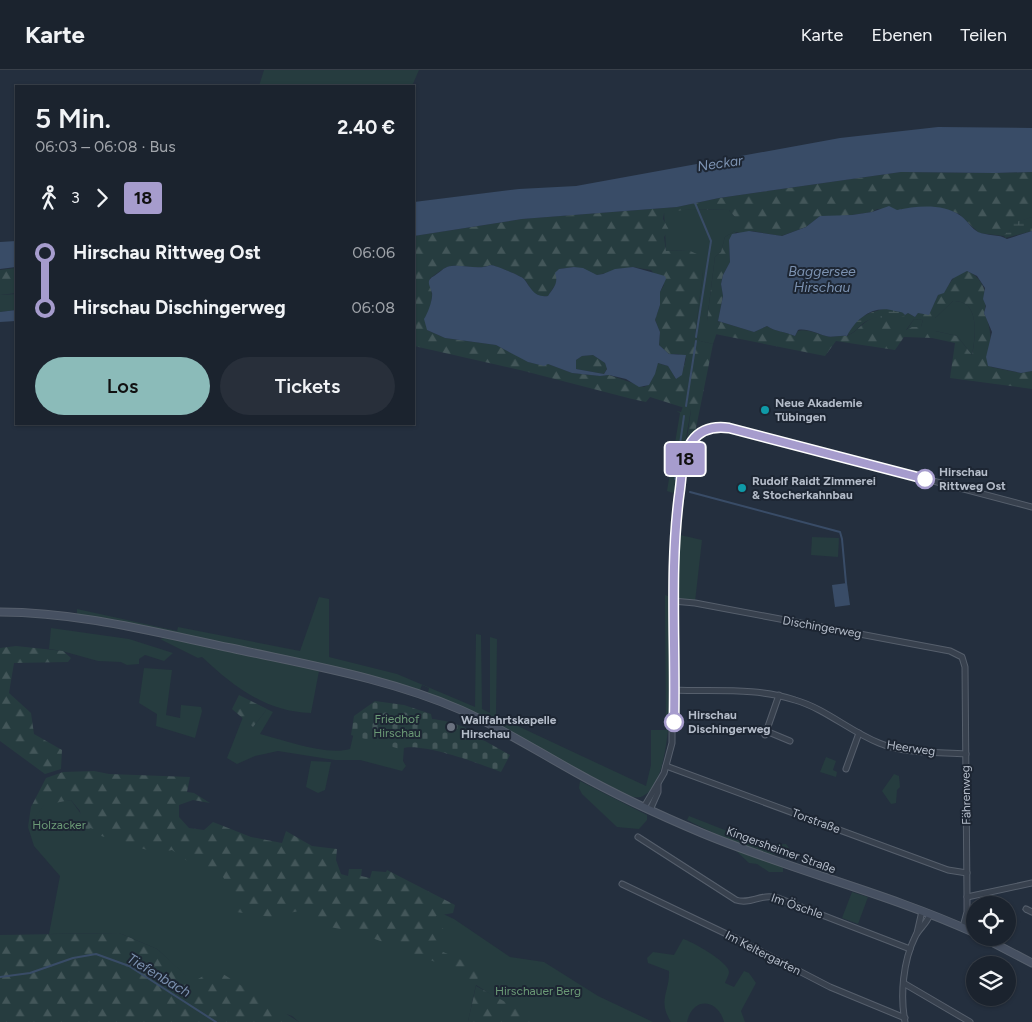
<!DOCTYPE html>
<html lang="de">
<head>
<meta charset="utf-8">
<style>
	body { margin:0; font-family:Figtree,sans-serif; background:#282f3a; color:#f1f3f6; height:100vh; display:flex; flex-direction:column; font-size:19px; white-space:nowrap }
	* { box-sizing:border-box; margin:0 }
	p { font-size:16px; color:#a0a4aa }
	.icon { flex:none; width:28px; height:28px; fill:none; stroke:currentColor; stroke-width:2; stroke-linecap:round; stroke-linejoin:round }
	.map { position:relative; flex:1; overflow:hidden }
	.sheet { position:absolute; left:15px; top:15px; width:400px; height:340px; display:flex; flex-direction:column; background:#1b232e; border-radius:0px; box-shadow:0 1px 4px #0004,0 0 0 1px #39404a }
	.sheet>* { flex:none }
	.badge { padding:0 10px; border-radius:4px; font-size:18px; line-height:32px }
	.tools { position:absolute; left:966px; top:826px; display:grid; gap:10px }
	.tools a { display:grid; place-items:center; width:50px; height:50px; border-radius:50%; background:#1b232e; box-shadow:0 1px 4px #0004,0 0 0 1px #39404a; font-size:25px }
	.map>.badge { position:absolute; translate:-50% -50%; box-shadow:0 0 0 2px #fff }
	.legs { display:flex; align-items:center; gap:8px; height:55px; padding:0 20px; font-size:16px }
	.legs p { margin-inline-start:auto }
	.head { display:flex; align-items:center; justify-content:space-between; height:85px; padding:0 20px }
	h1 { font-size:28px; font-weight:600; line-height:38px }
	.primary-button { display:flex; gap:10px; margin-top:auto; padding:10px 20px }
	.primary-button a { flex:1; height:58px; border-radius:30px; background:#8bbbb9; color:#111; font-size:20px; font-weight:600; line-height:58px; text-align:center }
	.primary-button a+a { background:#282f3a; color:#f1f3f6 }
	ul { padding:0 20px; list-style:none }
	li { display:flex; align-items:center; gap:18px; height:55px; font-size:19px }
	li i { display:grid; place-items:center; width:8px; height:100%; margin:0 6px; background:currentColor }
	li i::after { content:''; width:12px; height:12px; margin:-6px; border:4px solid; border-radius:50%; background:#1b232e }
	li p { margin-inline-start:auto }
	li:first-child i { background:linear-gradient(#0000 50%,currentColor 0) }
	li:last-child i { background:linear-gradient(currentColor 50%,#0000 0) }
	header { display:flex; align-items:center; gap:30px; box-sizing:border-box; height:70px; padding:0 25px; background:#1b232e; border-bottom:1px solid #39404a }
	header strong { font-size:24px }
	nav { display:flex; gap:28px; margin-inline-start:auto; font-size:18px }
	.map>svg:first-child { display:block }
	.green { fill:#263c3f }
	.forest { fill:url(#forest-firs); fill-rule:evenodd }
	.wetland { fill:url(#wetland-marsh) }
	.cemetery { fill:url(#cemetery-stones) }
	.water { fill:#394c67; fill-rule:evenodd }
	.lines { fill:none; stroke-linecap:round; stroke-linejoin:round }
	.stream { stroke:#394c67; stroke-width:2 }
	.minor-casing { stroke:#565f6c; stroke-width:7 }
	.secondary-casing { stroke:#565f6c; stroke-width:9 }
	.minor { stroke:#38414e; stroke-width:5 }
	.secondary { stroke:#465061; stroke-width:7 }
	.line-1-casing { stroke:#fff; stroke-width:11 }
	.line-1 { stroke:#a69ccd; stroke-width:8 }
	.culture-dot { fill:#0f9aa8; stroke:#1d2633; stroke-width:2 }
	.stop-1-dot { fill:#fff; stroke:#a69ccd; stroke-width:2.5 }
	.worship-dot { fill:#6b7280; stroke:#1d2633; stroke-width:2 }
	.labels { text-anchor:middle; stroke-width:4; stroke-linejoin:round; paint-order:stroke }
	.poi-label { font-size:12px; font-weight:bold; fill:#b4bcc9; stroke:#1d2633; text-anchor:start }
	.stop-label { font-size:12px; font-weight:bold; fill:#b4bcc9; stroke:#1d2633; text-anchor:start }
	.street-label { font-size:12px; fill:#b4bcc9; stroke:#1d2633 }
	.park-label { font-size:12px; fill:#6b9a76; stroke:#1d2633 }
	.water-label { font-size:14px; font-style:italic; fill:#7c92b1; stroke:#1d2633 }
</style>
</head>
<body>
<header>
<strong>Karte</strong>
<nav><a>Karte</a><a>Ebenen</a><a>Teilen</a></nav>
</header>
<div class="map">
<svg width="1032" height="952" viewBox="0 0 1032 952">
	<defs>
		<pattern id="forest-firs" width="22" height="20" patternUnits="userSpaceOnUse" patternTransform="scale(1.25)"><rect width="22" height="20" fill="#263c3f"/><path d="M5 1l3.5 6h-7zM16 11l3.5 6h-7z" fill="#435659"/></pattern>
		<pattern id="wetland-marsh" width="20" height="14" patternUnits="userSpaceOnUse" patternTransform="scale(1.25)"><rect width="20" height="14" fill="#263c3f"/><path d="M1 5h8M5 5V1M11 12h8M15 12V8" fill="none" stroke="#435659"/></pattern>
		<pattern id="cemetery-stones" width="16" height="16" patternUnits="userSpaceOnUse" patternTransform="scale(1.25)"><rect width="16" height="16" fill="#263c3f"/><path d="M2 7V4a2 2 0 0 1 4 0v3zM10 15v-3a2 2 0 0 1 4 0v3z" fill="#435659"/></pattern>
	</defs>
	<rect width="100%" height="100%" fill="#242f3e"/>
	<g class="green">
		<polygon points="264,0 419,0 412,16 259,16"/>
		<polygon points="691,139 729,140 735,147 735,161 725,167 721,182 715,187 707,251 717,251 720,254 713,274 700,271 695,265 703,201 688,180 666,181 664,142"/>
		<polygon points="16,224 16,240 0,242 0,225"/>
		<path d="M 953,231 C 980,229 976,266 972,285 L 957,266 L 935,261 L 935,248 Z"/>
		<polygon points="914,249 923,250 921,257 906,261"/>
		<polygon points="683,336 691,340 676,424 667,421 680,343 676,341 681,342"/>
		<polygon points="676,464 702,470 695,532 673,528"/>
		<polygon points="812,467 839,468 838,487 811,485"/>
		<path d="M 665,525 L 668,526 C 669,562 681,712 641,727 C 631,730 613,717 603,712 C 544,683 489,648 428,623 L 429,618 L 422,615 L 420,620 L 373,606 L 77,544 L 77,539 L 177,561 L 178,557 L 300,581 L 319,527 L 329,529 L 329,587 L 397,604 L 475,637 L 476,564 L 481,565 L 482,639 L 490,643 L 490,567 L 497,569 L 496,646 L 646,716 L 651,695 L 651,660 L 666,660 Z"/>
		<polygon points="51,558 129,569 173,583 164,591 145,585 139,589 139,594 127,595 121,592 98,591 62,581 49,579"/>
		<path d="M 165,568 L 319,601 L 311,643 C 266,642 233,616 202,587 L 198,588 L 160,569 Z"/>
		<polygon points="144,598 172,600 166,645 180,648 181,635 201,637 202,641 195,668 156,656 157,644 139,633"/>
		<path d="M 267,639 L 273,642 L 260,664 C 284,670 326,686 350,679 L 354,662 L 404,678 L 403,691 L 406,696 L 402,701 L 360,690 L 335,690 L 278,681 L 255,686 L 237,694 L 227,688 L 243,647 L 253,657 Z"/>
		<polygon points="826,687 836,691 833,700 837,702 836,707 820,702"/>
		<polygon points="311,691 331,692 325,720 318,723 306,717"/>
		<polygon points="894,704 899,706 900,717 897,720 896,733 891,734 882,721"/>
		<polygon points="580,711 647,745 647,750 639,759 617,757 582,724 579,718"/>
		<polygon points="71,730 91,758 124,763 417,832 454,849 510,887 544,892 598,926 653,952 534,952 476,915 468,952 299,952 292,946 193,913 157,879 119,863 49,864 60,806 34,776 28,757 44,734"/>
		<path d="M 689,746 L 763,775 L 786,774 L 789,778 L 787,783 C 772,793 705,759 687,750 Z"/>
		<polygon points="733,778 778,795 783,798 783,802 769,802 757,794 749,793"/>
		<polygon points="852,822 868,827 858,854 842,848"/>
		<path d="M 683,869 C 691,871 729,892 729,902 C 729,905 726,910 725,913 L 734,917 L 744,901 L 749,903 L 756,913 L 741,941 L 745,952 L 724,952 C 718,929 693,926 687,952 L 671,952 C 657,930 670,922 669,901 L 648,893 L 647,888 L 653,882 L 674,885 Z"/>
	</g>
	<g class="forest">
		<path d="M 901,102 L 994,103 L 1032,102 L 1032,147 L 1017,152 L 1004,166 L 979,163 L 959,144 L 948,140 L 927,137 L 897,140 L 877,139 L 872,142 L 831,148 L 820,146 L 806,157 L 781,166 L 752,161 L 743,164 L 736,162 L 729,170 L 730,192 L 723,205 L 721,214 L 723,226 L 718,251 L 754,262 L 767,256 C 776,262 784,261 795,266 L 798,261 C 806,258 818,264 826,266 C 832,268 839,265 847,266 C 858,262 864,249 877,247 C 889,245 899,250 908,243 L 915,247 L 918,243 L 929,244 L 938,225 C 950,221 949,204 967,201 C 984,208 989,226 984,243 C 994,263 989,275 991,297 L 1020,303 L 1032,301 L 1032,319 L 950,308 L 955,273 L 932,268 L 904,267 L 895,280 L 836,271 L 825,286 L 715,264 L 720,254 L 717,251 L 707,251 L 715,187 L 721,182 L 725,167 L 735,161 L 735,147 L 729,140 L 691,139 L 664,143 L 663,149 L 669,160 L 664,167 L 666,181 L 688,180 L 699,185 L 703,201 L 695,265 L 700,271 L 713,274 L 695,363 L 686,377 L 691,340 L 650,327 L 646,332 L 632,329 L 524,301 L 414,276 L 414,166 L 522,149 L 677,137 L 719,128 ZM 491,195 C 494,195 521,206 524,209 C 532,217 530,228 548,226 L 557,212 L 559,199 L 574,197 L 597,205 L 633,197 L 651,200 L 664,215 L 660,222 L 660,235 L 655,250 L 660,262 L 659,275 L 669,284 L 678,284 L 686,288 L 683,300 L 676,309 L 668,296 L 657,293 C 652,302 656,312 644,317 L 609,305 L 600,306 L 572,303 L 548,294 L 531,293 L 496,275 L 445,268 L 427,260 L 432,226 L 430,208 C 437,204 443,197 451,196 C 464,195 478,200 491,195 ZM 953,231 C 980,229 976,266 972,285 L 957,266 L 935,261 L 935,248 ZM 914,249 L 923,250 L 921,257 L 912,257 L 906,260 Z"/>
		<polygon points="16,198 16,223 0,225 0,200"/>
		<polygon points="593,285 605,293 607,298 604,304 576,299 576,290 582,286"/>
		<polygon points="16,576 63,581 71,588 68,592 14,593 9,623 31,643 34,664 62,680 61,699 45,704 0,671 0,578"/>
		<polygon points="239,625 267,639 253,657 232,639"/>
		<polygon points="94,701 109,704 190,707 187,722 194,723 210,733 193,730 179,735 179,747 189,758 204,760 213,752 251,767 282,773 286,761 312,776 337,779 336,790 341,804 348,806 349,799 362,799 361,806 370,808 372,801 386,802 387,800 455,835 453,843 436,846 434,852 446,861 446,870 418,871 466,892 479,904 476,915 446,896 359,863 316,854 315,842 318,837 270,847 230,841 233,826 222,805 200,800 172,780 157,783 98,765 91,758 83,762 80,741 71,730 44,735 28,757 31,737 46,708 63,702"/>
		<polygon points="119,863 157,879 193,912 215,899 299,952 0,952 0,865"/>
		<polygon points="476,916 542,952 468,952"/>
	</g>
	<g class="wetland">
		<polygon points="1032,147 1032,161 1005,168 1004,165 1010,160 1010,154"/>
		<path d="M 888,238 L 904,242 L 905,245 C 895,251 882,245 871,249 C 861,252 857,262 848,265 C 851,247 874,241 888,238 Z"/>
	</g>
	<path class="cemetery" d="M 375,631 L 404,635 L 431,644 L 432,649 C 445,650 474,657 479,669 L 485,671 L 510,685 L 501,702 C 480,694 420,671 400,679 L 351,665 L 354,646 Z"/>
	<g class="water">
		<polygon points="938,57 1032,58 1032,102 994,103 901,102 719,128 677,137 522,149 414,166 414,132 519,119 576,116 840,68"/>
		<path d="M 889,136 L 897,140 C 916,136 943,133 961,146 C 967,150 971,158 978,162 C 987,166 999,164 1007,169 L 1032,161 L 1032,301 L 1021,303 L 988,296 L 986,287 L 992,262 L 984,243 L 986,236 L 983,229 L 985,218 L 977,206 L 967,201 L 952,209 L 944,223 L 938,225 L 929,245 L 918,243 L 915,247 L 908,243 L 905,245 C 902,241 899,242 895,241 C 874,234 856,248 847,266 C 840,265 831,268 826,266 C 818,264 806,258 798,260 L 795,266 C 784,261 776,262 767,256 L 754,262 L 718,251 L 723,226 L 721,214 L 723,205 L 730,192 L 729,170 L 732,164 L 749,161 L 782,166 L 806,157 L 820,146 L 852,145 L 872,142 Z"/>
		<polygon points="16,171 16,197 0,199 0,172"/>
		<path d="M 491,195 C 494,195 522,206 524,209 C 531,218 534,228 548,226 C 553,218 559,213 555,203 L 559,199 L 574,197 L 583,198 L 597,205 L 603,204 L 615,199 L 633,197 L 665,206 L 666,209 L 660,222 L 660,235 L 655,250 L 660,262 L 659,275 L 669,284 L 686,285 L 682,305 L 676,309 L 668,296 L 658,293 L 655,304 L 649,315 L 639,317 L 626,309 L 609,305 L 600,306 L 572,303 L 548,294 L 544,296 L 528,292 L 496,275 L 445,268 L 427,260 L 424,249 C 428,243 433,229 432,223 C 430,215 425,211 434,206 C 439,203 442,199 447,197 C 461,193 477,201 491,195 ZM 593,285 L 605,293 L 607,299 L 604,304 L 576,299 L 576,290 L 582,286 Z"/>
		<polygon points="16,240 16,251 0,252 0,242"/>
		<polygon points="847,513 850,535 835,537 832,515"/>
	</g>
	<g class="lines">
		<g class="stream">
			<polyline points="695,133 711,171 696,267"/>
			<polyline points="686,336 696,271"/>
			<polyline points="675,409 684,346"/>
			<polyline points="690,422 840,462 842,469 846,513"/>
			<polyline points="0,907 30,903 73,888 96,884 129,896 216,952"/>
		</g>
		<g class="minor-casing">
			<g id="minor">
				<polyline points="673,531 695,533 950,581 962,587 965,597 967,827 967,842 963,857"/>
				<path d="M 673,620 C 714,622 755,617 795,630 C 826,639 849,661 879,673 C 905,684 938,682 966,684"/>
				<polyline points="766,661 790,671"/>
				<polyline points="765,665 779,625"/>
				<polyline points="666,696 948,800 967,803"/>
				<polyline points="846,699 859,663"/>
				<polyline points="644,737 664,703 672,673 673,494 685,386 693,369 704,361 714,357 736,359 1032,437"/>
				<polyline points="650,740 658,722 658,715"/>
				<path d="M 638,767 L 736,830 C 751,835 760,823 778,828 L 910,879"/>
				<polyline points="622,814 737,869 830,917 905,948"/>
				<polyline points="967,827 1032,813"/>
				<polyline points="1026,839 1032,842"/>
				<polyline points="917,863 922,841"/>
				<polyline points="905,914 970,952"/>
				<path d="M 905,952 C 900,926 903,891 915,867 C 919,858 927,854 930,844"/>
			</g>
		</g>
		<g class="secondary-casing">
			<g id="secondary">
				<path d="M 0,542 C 78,542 154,562 231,578 C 308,595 388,608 461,640 C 501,658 537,681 575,702 C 616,725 659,745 702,763 C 791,800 887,823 975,863"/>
				<polyline points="984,868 1032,893"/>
			</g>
		</g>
		<use href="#minor" class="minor"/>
		<use href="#secondary" class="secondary"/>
	</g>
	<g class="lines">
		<g class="line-1-casing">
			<path id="line-1" d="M 674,652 C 676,574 669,497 680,419 C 682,403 682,385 692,371 C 701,359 715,356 729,358 L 925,409"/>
		</g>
		<use href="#line-1" class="line-1"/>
	</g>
	<g class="culture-dot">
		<circle cx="765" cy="340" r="5"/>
		<circle cx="742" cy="418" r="5"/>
	</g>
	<g class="stop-1-dot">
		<circle cx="925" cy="409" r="9"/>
		<circle cx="674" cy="652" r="9"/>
	</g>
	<circle class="worship-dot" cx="451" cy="657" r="5"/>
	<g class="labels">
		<g class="poi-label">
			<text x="775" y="337">Neue Akademie<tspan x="775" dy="14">Tübingen</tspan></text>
			<text x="752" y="415">Rudolf Raidt Zimmerei<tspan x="752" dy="14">&amp; Stocherkahnbau</tspan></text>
			<text x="461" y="654">Wallfahrtskapelle<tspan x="461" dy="14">Hirschau</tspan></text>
		</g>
		<g class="stop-label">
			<text x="939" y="406">Hirschau<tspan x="939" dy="14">Rittweg Ost</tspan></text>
			<text x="688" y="649">Hirschau<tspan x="688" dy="14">Dischingerweg</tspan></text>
		</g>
		<g class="street-label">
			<text transform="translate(822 557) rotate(10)" y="4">Dischingerweg</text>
			<text transform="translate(911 678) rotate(8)" y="4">Heerweg</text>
			<text transform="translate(966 725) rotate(-91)" y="4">Fährenweg</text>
			<text transform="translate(816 751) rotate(20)" y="4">Torstraße</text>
			<text transform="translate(781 780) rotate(20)" y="4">Kingersheimer Straße</text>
			<text transform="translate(797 836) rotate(19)" y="4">Im Öschle</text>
			<text transform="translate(763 883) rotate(27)" y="4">Im Keltergarten</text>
		</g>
		<g class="park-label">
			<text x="397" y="653">Friedhof<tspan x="397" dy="14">Hirschau</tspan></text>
			<text x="59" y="759">Holzacker</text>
			<text x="538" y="925">Hirschauer Berg</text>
		</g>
		<g class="water-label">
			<text transform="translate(720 93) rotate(-8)" y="5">Neckar</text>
			<text x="822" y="206">Baggersee<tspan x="822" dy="16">Hirschau</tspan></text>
			<text transform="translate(159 905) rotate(31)" y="5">Tiefenbach</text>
		</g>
	</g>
</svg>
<div class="tools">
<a><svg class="icon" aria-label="locate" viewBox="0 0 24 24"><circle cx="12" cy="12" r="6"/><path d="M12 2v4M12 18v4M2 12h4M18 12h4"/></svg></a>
<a><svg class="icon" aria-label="layers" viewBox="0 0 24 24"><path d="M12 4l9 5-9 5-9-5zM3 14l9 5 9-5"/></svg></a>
</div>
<b class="badge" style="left:685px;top:389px;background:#a69ccd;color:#111">18</b>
<section class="sheet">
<div class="head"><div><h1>5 Min.</h1><p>06:03 – 06:08 · Bus</p></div><b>2.40 €</b></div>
<div class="legs"><svg class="icon" aria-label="walk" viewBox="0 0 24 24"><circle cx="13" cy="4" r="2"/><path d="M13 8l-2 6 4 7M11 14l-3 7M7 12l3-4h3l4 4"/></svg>3<svg class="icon" aria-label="forward" viewBox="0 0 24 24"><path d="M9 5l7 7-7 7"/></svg><b class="badge" style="background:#a69ccd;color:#111">18</b></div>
<ul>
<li><i style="color:#a69ccd"></i><b>Hirschau Rittweg Ost</b><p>06:06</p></li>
<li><i style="color:#a69ccd"></i><b>Hirschau Dischingerweg</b><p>06:08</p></li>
</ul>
<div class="primary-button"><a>Los</a><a>Tickets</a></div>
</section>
</div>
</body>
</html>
